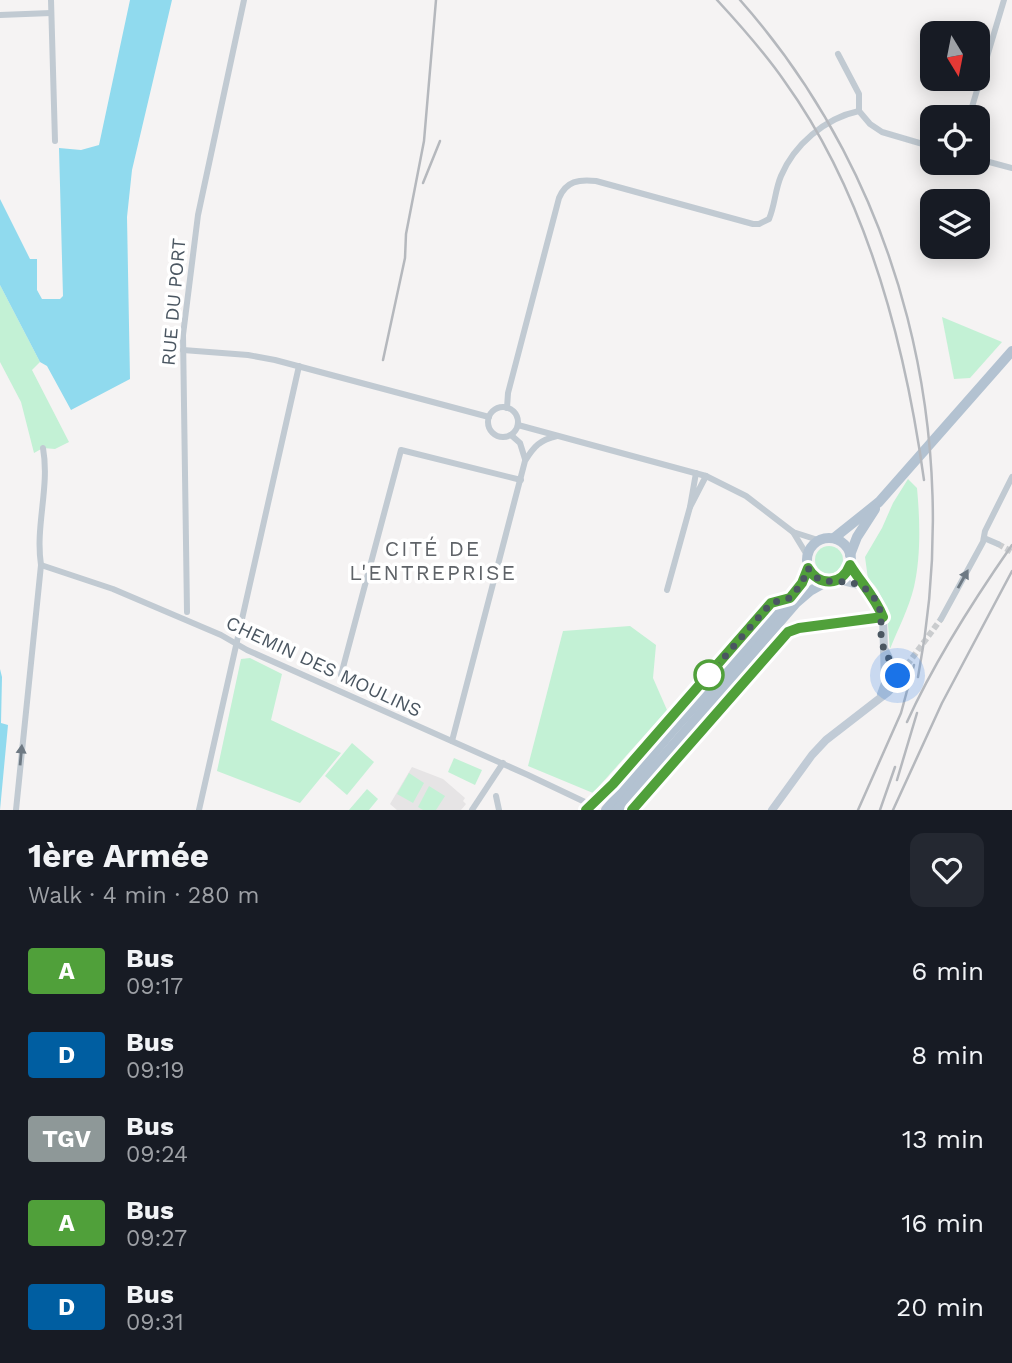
<!DOCTYPE html>
<html lang="en">
<head>
<meta charset="utf-8">
<style>
	body { margin:0; font-family:"Work Sans",sans-serif; background:#242831; color:#f1f3f6; height:100vh; display:flex; flex-direction:column; font-size:26px; white-space:nowrap }
	* { box-sizing:border-box; margin:0 }
	p { font-size:23px; color:#9ea1a6 }
	.icon { flex:none; width:38px; height:38px; fill:none; stroke:currentColor; stroke-width:2; stroke-linecap:round; stroke-linejoin:round }
	.map { position:relative; height:810px; overflow:hidden }
	.drawer { display:flex; flex-direction:column; background:#171b24; flex:1 }
	.drawer>* { flex:none }
	.badge { padding:0 14px; border-radius:5px; font-size:24px; line-height:46px }
	.needle { width:46px; rotate:170deg }
	.controls { position:absolute; left:920px; top:21px; display:grid; gap:14px }
	.controls a { display:grid; place-items:center; width:70px; height:70px; border-radius:14px; background:#171b24; box-shadow:0 4px 18px #0003; font-size:35px }
	.you { position:absolute; width:35px; height:35px; margin:-18px; border:5px solid #fff; border-radius:50%; background:#1a73e8; box-shadow:0 0 0 10px #1a73e833 }
	.map>.badge { position:absolute; translate:-50% -50%; box-shadow:0 0 0 4px #fff }
	.round { display:grid; place-items:center; flex:none; width:74px; height:74px; border-radius:14px; background:#242831 }
	.headline { display:flex; align-items:center; justify-content:space-between; height:119px; padding:0 28px }
	h1 { font-size:33px; font-weight:700; line-height:52px }
	ul { padding:0; list-style:none }
	li { display:flex; align-items:center; gap:21px; height:84px; padding:0 28px }
	li div { flex:1 }
	li b { display:block; font-size:26px }
	li em { font-style:normal }
	li .badge { min-width:77px; font-weight:700; text-align:center }
	.map>svg:first-child { display:block }
	.education { fill:#e6e4e5 }
	.green { fill:#c3f1d5 }
	.water { fill:#90daee }
	.lines { fill:none; stroke-linecap:round; stroke-linejoin:round }
	.minor-tunnel { stroke:#caccce; stroke-width:6; stroke-dasharray:6 3; stroke-linecap:butt }
	.minor { stroke:#c1cad2; stroke-width:6 }
	.secondary { stroke:#c1cbd6; stroke-width:8 }
	.primary { stroke:#b3c2d1; stroke-width:10 }
	.rail { stroke:#b5b8bd; stroke-width:2.5 }
	.oneway { fill:#6e7983 }
	.line-casing { stroke:#fff; stroke-width:16 }
	.line { stroke:#50a03a; stroke-width:10 }
	.walk { stroke:#4a5661; stroke-width:7; stroke-dasharray:0 12.6 }
	.stop-dot { fill:#fff; stroke:#50a03a; stroke-width:3.5 }
	.labels { text-anchor:middle; stroke-width:7; stroke-linejoin:round; paint-order:stroke }
	.street-label { font-size:19px; fill:#4a5661; stroke:#fff }
	.neighbourhood-label { font-size:21px; letter-spacing:2px; fill:#5f6368; stroke:#fff }
</style>
</head>
<body>
<div class="map">
<svg width="1012" height="810" viewBox="0 0 1012 810">
	<rect width="100%" height="100%" fill="#f5f3f3"/>
	<polygon class="education" points="412,767 443,779 465,798 463,801 466,804 461,810 397,810 390,804"/>
	<g class="green">
		<polygon points="0,285 40,362 32,370 69,442 55,449 43,448 34,453 21,402 0,362"/>
		<polygon points="942,317 1002,342 970,378 954,379"/>
		<path d="M 908,479 L 917,488 C 920,520 921,556 914,587 C 909,608 898,629 890,649 C 888,625 888,595 868,579 L 865,557 L 882,528 L 893,503 Z"/>
		<circle cx="829" cy="560" r="14"/>
		<polygon points="630,626 656,645 653,678 667,710 593,793 528,766 563,631"/>
		<polygon points="250,658 282,674 271,720 341,753 300,803 217,771 241,659"/>
		<polygon points="352,743 374,762 347,795 325,776"/>
		<polygon points="454,758 482,770 475,785 448,772"/>
		<polygon points="409,773 424,783 413,803 397,794"/>
		<polygon points="429,786 445,796 436,810 423,810 418,807"/>
		<polygon points="367,789 378,799 369,810 349,810"/>
	</g>
	<g class="water">
		<polygon points="130,0 172,0 132,170 127,217 130,379 71,410 47,366 40,362 0,285 0,199 30,259 37,259 37,290 42,299 60,299 63,296 59,148 81,150 99,145"/>
		<polygon points="0,669 2,677 1,723 8,725 0,810"/>
	</g>
	<g class="lines">
		<g class="minor-tunnel">
			<polyline points="998,544 1012,552"/>
			<polyline points="907,665 941,619"/>
		</g>
		<g class="minor">
			<polyline points="51,0 55,141"/>
			<polyline points="0,15 51,13"/>
			<polyline points="838,54 859,94 859,111"/>
			<polyline points="969,117 1004,0"/>
			<polyline points="978,159 1012,168"/>
			<polyline points="183,350 248,355 275,360 489,417"/>
			<circle cx="503" cy="422" r="15"/>
			<path d="M 507,408 L 508,393 L 559,198 C 566,181 579,179 596,181 L 753,224 L 759,224 L 769,219 C 775,205 775,190 781,176 C 794,145 825,118 859,111 L 870,124 L 882,132 L 933,147"/>
			<polyline points="518,425 706,476 746,496 793,532 818,540"/>
			<polyline points="511,435 520,443 525,459"/>
			<polyline points="696,473 690,507 706,476"/>
			<polyline points="793,532 807,555"/>
			<polyline points="984,538 998,544"/>
			<polyline points="41,565 113,589 221,635 247,650 528,775 587,803 589,807"/>
			<polyline points="667,590 690,507"/>
			<polyline points="187,612 183,335 198,215 244,0"/>
			<polyline points="941,619 983,542 985,531 1012,477"/>
			<polyline points="341,675 401,450 521,480"/>
			<polyline points="898,676 907,665"/>
			<path d="M 452,741 L 525,461 C 534,446 540,440 557,436"/>
			<polyline points="496,796 499,810"/>
			<path d="M 16,810 L 41,565 C 35,526 50,487 43,448"/>
			<polyline points="199,810 299,366"/>
			<polyline points="472,810 503,763"/>
			<polyline points="586,810 613,784 771,603 788,599"/>
			<polyline points="632,810 788,632 799,628 883,617"/>
		</g>
		<g class="secondary">
			<polyline points="850,565 863,586 877,602 883,617 885,683 881,694"/>
			<polyline points="839,580 863,586"/>
			<polyline points="885,650 898,676"/>
			<polyline points="772,810 812,755 826,740 888,692 896,683 898,676"/>
		</g>
		<g class="primary">
			<circle cx="829" cy="560" r="22"/>
			<polyline points="834,538 879,502 1012,351"/>
			<polyline points="850,555 857,537 875,509"/>
			<polyline points="606,810 668,736 790,598 802,583 808,568"/>
			<polyline points="617,810 796,603 810,591 826,582"/>
		</g>
		<g class="rail">
			<path d="M 717,0 C 741,26 765,53 785,82 C 867,196 905,343 924,480"/>
			<path d="M 740,0 C 903,184 964,437 918,677"/>
			<polyline points="423,183 440,141"/>
			<polyline points="383,360 405,258 406,234 424,141 436,0"/>
			<path d="M 907,722 C 935,660 973,601 1012,545"/>
			<polyline points="897,780 917,713"/>
			<polyline points="858,810 901,713 914,665"/>
			<polyline points="880,810 895,767"/>
			<polyline points="893,810 942,703 1012,571"/>
		</g>
	</g>
	<defs><path id="oneway-solid" d="M-6-.8H1V-3.2L6.5 0L1 3.2V.8H-6Z" transform="scale(1.75)"/></defs>
	<g class="oneway">
		<use href="#oneway-solid" transform="translate(963 579) rotate(-61)"/>
		<use href="#oneway-solid" transform="translate(21 755) rotate(-85)"/>
	</g>
	<g class="lines">
		<g class="line-casing">
			<path id="line" d="M 586,810 L 613,784 L 771,603 L 790,598 L 802,583 L 808,568 C 819,587 842,586 850,565 C 861,583 875,597 883,617 L 799,628 L 788,632 L 632,810"/>
		</g>
		<use href="#line" class="line"/>
		<path class="walk" d="M 709,675 L 771,603 L 790,598 L 802,583 L 808,568 C 823,594 848,570 870,593 C 888,612 877,626 883,646 C 886,656 894,666 898,676"/>
	</g>
	<circle class="stop-dot" cx="709" cy="675" r="14"/>
	<g class="labels">
		<g class="street-label">
			<text transform="translate(173 302) rotate(-85)" y="7">RUE DU PORT</text>
			<text transform="translate(324 666) rotate(25)" y="7">CHEMIN DES MOULINS</text>
		</g>
		<g class="neighbourhood-label">
			<text x="433" y="556">CITÉ DE<tspan x="433" dy="24">L'ENTREPRISE</tspan></text>
		</g>
	</g>
</svg>
<div class="controls">
<a><svg class="needle" viewBox="-14 -14 28 28"><path d="M0-13l5 13h-10z" fill="#e53935"/><path d="M0 13l5-13h-10z" fill="#9ea1a6"/></svg></a>
<a><svg class="icon" aria-label="locate" viewBox="0 0 24 24"><circle cx="12" cy="12" r="6"/><path d="M12 2v4M12 18v4M2 12h4M18 12h4"/></svg></a>
<a><svg class="icon" aria-label="layers" viewBox="0 0 24 24"><path d="M12 4l9 5-9 5-9-5zM3 14l9 5 9-5"/></svg></a>
</div>
<div class="you" style="left:898px;top:676px"></div>
</div>
<section class="drawer">
<div class="headline"><div><h1>1ère Armée</h1><p>Walk · 4 min · 280 m</p></div><a class="round"><svg class="icon" aria-label="heart" viewBox="0 0 24 24"><path d="M12 20l-8-8c-3-5 5-10 8-4 3-6 11-1 8 4z"/></svg></a></div>
<ul>
<li><span class="badge" style="background:#50a03a;color:#fff">A</span><div><b>Bus</b><p>09:17</p></div><em>6 min</em></li>
<li><span class="badge" style="background:#005ea1;color:#fff">D</span><div><b>Bus</b><p>09:19</p></div><em>8 min</em></li>
<li><span class="badge" style="background:#8e9898;color:#fff">TGV</span><div><b>Bus</b><p>09:24</p></div><em>13 min</em></li>
<li><span class="badge" style="background:#50a03a;color:#fff">A</span><div><b>Bus</b><p>09:27</p></div><em>16 min</em></li>
<li><span class="badge" style="background:#005ea1;color:#fff">D</span><div><b>Bus</b><p>09:31</p></div><em>20 min</em></li>
</ul>
</section>
</body>
</html>
